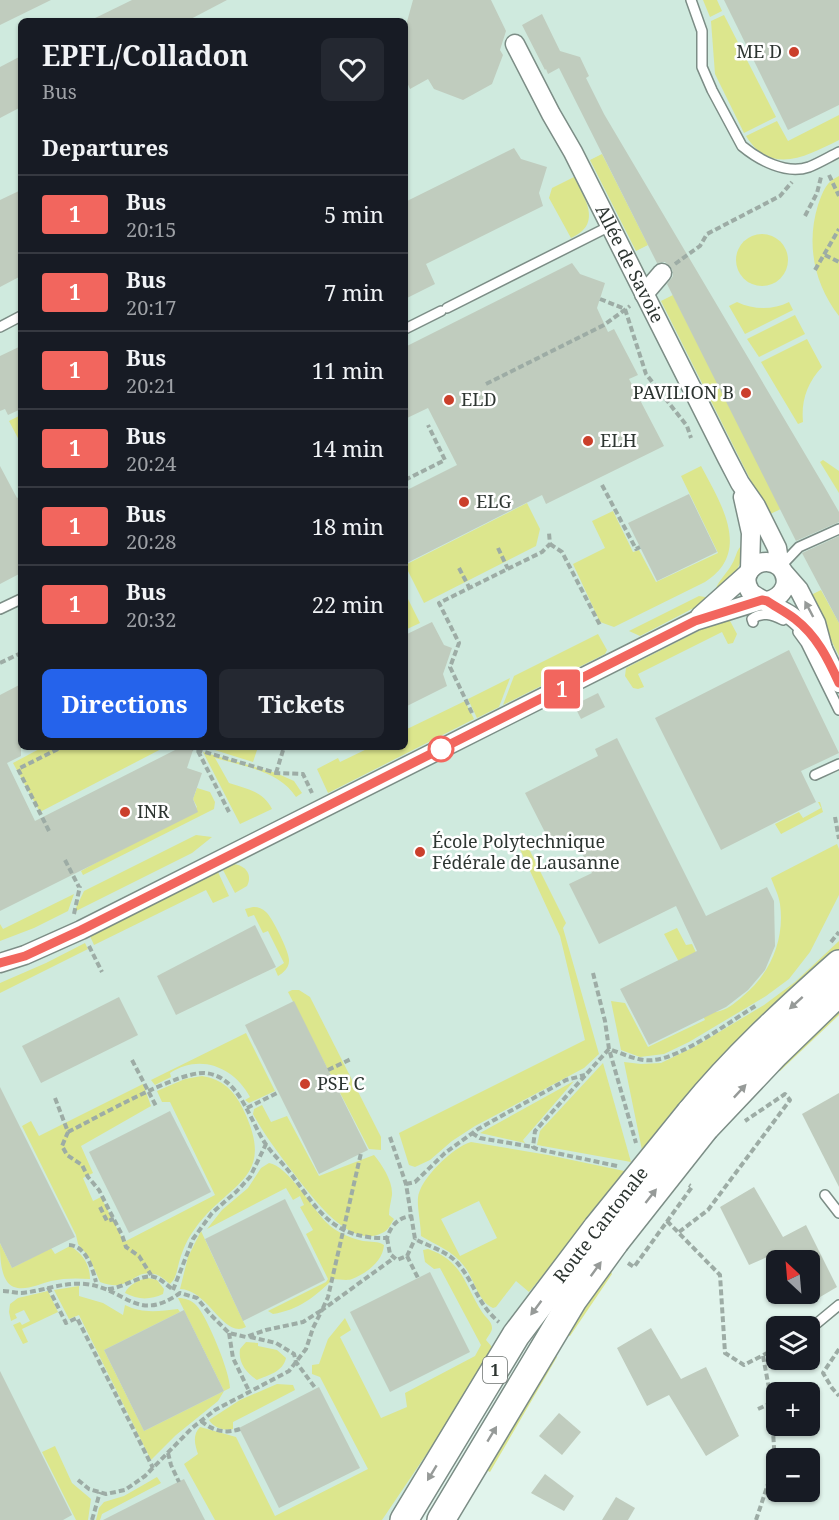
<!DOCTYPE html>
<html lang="en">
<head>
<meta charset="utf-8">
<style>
	body { margin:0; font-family:"Noto Serif",serif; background:#242831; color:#f1f3f6; height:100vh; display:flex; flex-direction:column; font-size:22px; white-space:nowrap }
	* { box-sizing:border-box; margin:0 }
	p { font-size:20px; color:#9ea1a6 }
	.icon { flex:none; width:33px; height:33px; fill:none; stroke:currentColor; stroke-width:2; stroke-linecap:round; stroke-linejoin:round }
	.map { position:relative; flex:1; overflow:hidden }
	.sheet { position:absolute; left:18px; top:18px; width:390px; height:732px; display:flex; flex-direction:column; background:#171b24; border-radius:9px; box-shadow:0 2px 4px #0004 }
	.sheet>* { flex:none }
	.badge { padding:0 12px; border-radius:4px; font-size:21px; line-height:39px }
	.needle { width:39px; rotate:334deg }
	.fabs { position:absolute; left:766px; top:1250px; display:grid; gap:12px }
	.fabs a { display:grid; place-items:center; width:54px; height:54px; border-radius:9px; background:#171b24; box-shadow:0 2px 4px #0004; font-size:30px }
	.map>.badge { position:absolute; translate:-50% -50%; box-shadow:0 0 0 3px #fff }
	h2 { padding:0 24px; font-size:22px; line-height:54px }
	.round { display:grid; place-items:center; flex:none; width:63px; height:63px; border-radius:9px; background:#242831 }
	.head { display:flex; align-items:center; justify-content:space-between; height:102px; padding:0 24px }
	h1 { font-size:28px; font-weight:700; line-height:45px }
	.action { display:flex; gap:12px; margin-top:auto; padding:12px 24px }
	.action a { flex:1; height:69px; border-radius:9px; background:#2563eb; color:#fff; font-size:24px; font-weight:700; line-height:69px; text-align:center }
	.action a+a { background:#242831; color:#f1f3f6 }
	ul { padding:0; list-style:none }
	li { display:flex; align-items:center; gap:18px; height:78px; padding:0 24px; border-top:2px solid #363941 }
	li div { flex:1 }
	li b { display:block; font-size:22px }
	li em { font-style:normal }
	li .badge { min-width:66px; font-weight:700; text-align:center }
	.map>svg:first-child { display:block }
	.built { fill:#cfeade; fill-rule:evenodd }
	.green { fill:#dce68d; fill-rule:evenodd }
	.building { fill:#c0ccbe }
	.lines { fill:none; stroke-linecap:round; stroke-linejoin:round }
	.lane-casing { stroke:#7c8d86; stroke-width:12 }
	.street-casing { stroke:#7c8d86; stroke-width:21 }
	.primary-casing { stroke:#7c8d86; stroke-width:30 }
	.path { stroke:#9daca5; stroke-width:4; stroke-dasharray:6 3; stroke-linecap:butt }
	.lane { stroke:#fff; stroke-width:9 }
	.street { stroke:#fff; stroke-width:18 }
	.primary { stroke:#fff; stroke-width:27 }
	.primary-bridge-casing { stroke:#7c8d86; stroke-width:30; stroke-linecap:butt }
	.primary-bridge { stroke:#fff; stroke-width:27 }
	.oneway { fill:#969a98 }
	.line-casing { stroke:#fff; stroke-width:14 }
	.line { stroke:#f2665e; stroke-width:9 }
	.poi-dot { fill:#cb3f2b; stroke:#fff; stroke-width:2 }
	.stop-dot { fill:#fff; stroke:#f2665e; stroke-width:3 }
	.labels { text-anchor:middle; stroke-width:5; stroke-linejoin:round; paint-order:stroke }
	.shield { fill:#fff; stroke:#6c726f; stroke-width:1.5 }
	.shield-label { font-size:16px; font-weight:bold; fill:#2d3531 }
	.poi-label { font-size:18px; fill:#2d3531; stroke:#fff; text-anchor:start }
	.street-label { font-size:18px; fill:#2d3531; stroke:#fff }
</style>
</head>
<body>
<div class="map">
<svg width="839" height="1520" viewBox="0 0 839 1520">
	<rect width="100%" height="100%" fill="#e1f4ec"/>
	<path class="built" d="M 0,0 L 839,0 L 839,958 L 497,1341 L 389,1520 L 0,1520 ZM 21,21 L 405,21 L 405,747 L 21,747 Z"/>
	<g class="green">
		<polygon points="703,0 717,0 722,11 710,17"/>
		<polygon points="724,15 776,117 744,133 715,74 711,21"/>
		<path d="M 839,115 L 839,140 C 807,156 771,176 746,136 L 777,121 L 788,141 Z"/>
		<polygon points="602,154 648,245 636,251 590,160"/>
		<path d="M 839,176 L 839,316 C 814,284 806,244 818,205 C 823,191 826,182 839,176 Z"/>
		<path d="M 574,177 C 585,199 603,224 571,238 L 549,198 L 552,188 Z"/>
		<circle cx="762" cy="260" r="26"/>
		<polygon points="673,295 781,509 768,515 661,301"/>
		<path d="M 737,302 C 754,310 773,310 789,302 L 793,310 L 745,334 L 729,306 Z"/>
		<polygon points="795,315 805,334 759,357 747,339"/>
		<path d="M 807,339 L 822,367 C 807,383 801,401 803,422 L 798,424 L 761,362 Z"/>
		<polygon points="21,415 21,444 9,421"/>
		<polygon points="823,460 839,471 839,493 820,462"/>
		<path d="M 701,466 C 720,502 753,552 705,582 L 614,627 L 600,622 L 573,564 L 605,548 L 592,521 L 613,511 L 633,552 L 639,550 L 656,582 L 718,553 L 681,476 Z"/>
		<polygon points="527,503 540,529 536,546 424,603 405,565"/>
		<path d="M 741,546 L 743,546 C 744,567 729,581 715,594 C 715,583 727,574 732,564 C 736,558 736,551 741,546 Z"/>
		<polygon points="821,590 839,623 839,656 809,596"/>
		<polygon points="405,593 420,623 405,630"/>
		<polygon points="699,596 705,597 709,600 640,636 629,631"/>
		<polygon points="729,619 737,634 733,643 728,644 722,632 638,674 644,687 638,689 633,688 625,676 626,668 720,620"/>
		<polygon points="598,634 607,650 605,654 503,705 514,676"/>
		<polygon points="510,678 499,707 477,718 468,699"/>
		<polygon points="465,701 474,719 328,793 317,769 338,758 340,762 371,747 405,747 405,730"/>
		<polygon points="43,747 165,747 40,812 13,763"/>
		<polygon points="205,747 240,747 250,750 252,747 258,747 253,762"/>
		<path d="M 203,752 L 276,773 L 294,781 L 302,793 L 296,797 C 280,771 243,766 215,758 L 229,783 C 247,789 263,791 272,809 L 240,824 Z"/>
		<polygon points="197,788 210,792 215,802 214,809 83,875 81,871 196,808 197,807 193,799"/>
		<polygon points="818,802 820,802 823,812 781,834 775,824 799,812 803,818 821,808"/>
		<polygon points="196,835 212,837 192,853 74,912 84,891"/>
		<polygon points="526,843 566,923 563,928 599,1054 584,1068 475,1126 452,1141 430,1160 415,1167 409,1165 399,1133 585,1040 560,936 519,847"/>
		<path d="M 837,844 L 839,849 L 839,895 L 810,952 L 789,979 L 766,996 L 689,1042 L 664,1054 L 640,1057 L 621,1050 L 611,1001 L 625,1003 L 648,1047 L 705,1020 L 693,996 L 694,990 L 664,934 L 677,928 L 686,945 L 692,944 L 708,978 L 716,1012 C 727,1010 734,1004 743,996 C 770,974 785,940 780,904 C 779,896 774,886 771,878 Z"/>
		<path d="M 233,864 C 245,865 253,874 247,886 L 235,893 L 223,870 Z"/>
		<polygon points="218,872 229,896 213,903 206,890 94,945 90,936"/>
		<polygon points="74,894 68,911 34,928 0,941 0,924 3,929"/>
		<path d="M 253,907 C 258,907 262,908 266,912 C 272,917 290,953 289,961 C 289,968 283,973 278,976 L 275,969 L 284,963 L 268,931 L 263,933 L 254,915 L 248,917 L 245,909 Z"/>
		<path d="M 839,941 L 839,954 C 771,1017 701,1078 642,1150 L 624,1062 L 641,1064 L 661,1063 L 696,1046 L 764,1005 L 795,982 Z"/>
		<polygon points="85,943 88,949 0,993 0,983 46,963"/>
		<polygon points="292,990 299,990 310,997 381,1137 381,1150 369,1149 288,992"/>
		<polygon points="839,1007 839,1015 780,1071 777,1070"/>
		<path d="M 246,1033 L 275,1091 L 249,1103 L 245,1100 L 250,1097 C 234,1067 200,1053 170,1073 L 171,1077 L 155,1085 L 151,1080 Z"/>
		<polygon points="603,1063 631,1162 537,1145 540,1131"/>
		<path d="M 202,1076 C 222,1079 234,1090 243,1109 C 278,1181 228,1181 194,1230 C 188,1238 183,1249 180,1259 C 177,1268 177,1278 170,1284 C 165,1280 160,1275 154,1274 C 132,1269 131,1294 100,1282 L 89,1257 L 78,1244 L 76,1235 L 22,1126 L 31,1121 L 39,1136 L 143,1084 L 151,1106 L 81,1146 L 93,1173 L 83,1178 L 93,1201 L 101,1197 L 124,1242 L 215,1195 L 170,1102 L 162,1102 L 157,1091 L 185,1079 Z"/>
		<polygon points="574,1081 523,1140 525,1143 480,1133"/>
		<path d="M 262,1105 L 271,1122 L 287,1116 L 319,1176 L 374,1155 C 382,1165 393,1181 392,1195 C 391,1202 389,1208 389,1215 L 394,1219 C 391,1224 388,1231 382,1233 C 350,1249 315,1200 298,1179 C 282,1158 266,1138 253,1114 L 254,1109 Z"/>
		<path d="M 471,1142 L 548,1155 L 629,1172 L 529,1292 L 516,1281 L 496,1307 L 493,1308 C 478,1302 474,1278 464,1266 C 453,1251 436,1245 421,1236 C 421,1225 417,1207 418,1198 C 419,1180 453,1147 471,1142 ZM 479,1201 L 497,1238 L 460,1256 L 441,1219 Z"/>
		<path d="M 269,1163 C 288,1166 311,1207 326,1222 C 335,1232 350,1238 363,1241 C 371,1242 378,1241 384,1245 C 383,1261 367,1273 352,1279 C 347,1281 339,1279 333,1279 C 315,1297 298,1310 273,1314 L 268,1311 L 326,1282 L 328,1279 L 306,1234 L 313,1230 L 300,1207 L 304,1205 L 300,1196 L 293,1200 L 286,1188 L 207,1229 L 222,1210 L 248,1188 L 261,1168 Z"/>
		<path d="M 201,1231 L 244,1323 L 246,1327 C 223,1339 209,1290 180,1289 L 188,1257 Z"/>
		<path d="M 0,1243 L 12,1268 L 51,1248 L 55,1254 L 70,1246 C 82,1253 90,1264 90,1279 C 77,1278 64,1278 51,1281 C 40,1284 25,1291 14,1287 C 0,1282 0,1255 0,1243 Z"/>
		<path d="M 428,1249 C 463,1261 464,1284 482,1312 C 485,1317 492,1321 492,1328 C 492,1332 488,1336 486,1340 L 492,1347 L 436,1440 L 382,1520 L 215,1520 L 184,1464 L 198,1454 C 195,1445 192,1435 200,1427 L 236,1437 L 275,1516 L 368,1469 L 320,1377 L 312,1374 L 312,1365 L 319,1364 L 328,1339 L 345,1318 L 351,1330 L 340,1337 L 381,1418 L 407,1407 L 405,1393 L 475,1356 L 481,1345 L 440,1268 L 434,1269 L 425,1262 L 423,1250 Z"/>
		<polygon points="610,1270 612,1274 570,1336 567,1335 567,1332"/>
		<path d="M 148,1278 L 157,1280 L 164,1289 L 163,1294 C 150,1300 138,1300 125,1293 C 128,1285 140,1279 148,1278 Z"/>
		<path d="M 79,1286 L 79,1296 L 103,1303 L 123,1315 L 125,1305 C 142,1314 160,1311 178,1309 L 180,1312 L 104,1350 L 144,1431 L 224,1391 L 178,1298 C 185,1298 191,1300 196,1305 C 207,1316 230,1372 230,1388 L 224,1391 L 218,1401 L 176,1435 L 151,1460 L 79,1315 L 69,1319 L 54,1290 Z"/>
		<polygon points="48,1291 58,1312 22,1329 28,1342 23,1344 13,1325 20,1322 22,1325 30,1321 24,1310 15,1314 17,1318 11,1321 9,1312 10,1304 18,1298"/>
		<path d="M 246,1342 L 258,1343 L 258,1346 L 277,1350 L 286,1358 C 283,1372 268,1375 257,1380 C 246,1372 238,1363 240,1349 Z"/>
		<polygon points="554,1354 557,1357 490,1472 486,1470"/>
		<path d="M 277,1384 L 293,1385 L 295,1390 L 233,1422 L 233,1429 C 224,1431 214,1428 209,1420 L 240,1400 Z"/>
		<polygon points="55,1446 72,1483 91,1499 88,1520 76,1520 42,1452"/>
		<polygon points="157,1477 161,1483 102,1514 100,1520 96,1520 99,1508 104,1502 124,1496"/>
	</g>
	<g class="building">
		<polygon points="0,0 51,0 0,25"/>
		<polygon points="132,0 227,0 187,21 89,21"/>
		<polygon points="413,0 491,0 506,31 500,50 503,55 492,84 463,100 434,89 428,79 410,89 405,78 405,29"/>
		<polygon points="724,0 839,0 839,105 788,130"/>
		<polygon points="542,14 560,51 580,57 589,76 586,78 604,114 824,486 839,512 839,522 796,541 667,284 673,276 672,269 665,262 657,263 559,68 548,74 546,69 545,70 522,25"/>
		<polygon points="21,56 21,107 0,118 0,67"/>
		<polygon points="514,148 521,159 547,167 539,193 543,206 426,264 435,284 405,299 405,202"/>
		<polygon points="21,190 21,276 0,287 0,200"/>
		<polygon points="572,263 580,274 605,283 597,308 608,332 614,329 638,375 629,379 664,446 546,504 542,495 405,564 405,491 457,465 428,408 405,419 405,347"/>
		<polygon points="21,346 21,409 8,415 5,409 0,411 0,356"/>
		<polygon points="0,466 17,498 21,496 21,573 0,584"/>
		<polygon points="689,494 717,552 657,581 628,523"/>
		<polygon points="839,536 839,623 802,553"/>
		<polygon points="432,622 444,645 452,648 443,674 447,686 405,707 405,635"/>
		<polygon points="789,650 839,753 801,771 816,802 721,850 655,718"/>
		<polygon points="21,684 21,756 7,763 35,821 181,747 194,747 187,768 202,773 193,799 198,812 0,911 0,695"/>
		<polygon points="598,693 605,707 581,719 574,705"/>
		<polygon points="617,738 706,916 767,887 774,901 775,946 765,970 748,990 726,1007 649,1045 620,989 697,951 676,906 599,944 569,884 592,873 575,840 554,850 525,793 598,756 595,749"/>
		<polygon points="255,925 276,967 176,1015 157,976"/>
		<polygon points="119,997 138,1035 41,1083 22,1046"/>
		<polygon points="294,1001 368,1150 319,1174 245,1025"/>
		<polygon points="0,1087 75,1237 12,1268 0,1243"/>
		<polygon points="839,1093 839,1187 802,1114"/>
		<polygon points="170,1111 211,1192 129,1233 89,1152"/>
		<polygon points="754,1187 783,1237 806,1225 837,1287 810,1303 810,1260 775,1260 772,1255 749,1265 720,1207"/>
		<polygon points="285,1199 325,1280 243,1321 205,1239"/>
		<polygon points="430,1272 470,1352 390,1392 350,1312"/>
		<polygon points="184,1310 224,1391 144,1431 104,1350"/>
		<polygon points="651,1328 681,1379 706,1367 739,1436 706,1456 669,1395 647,1406 617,1348"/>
		<polygon points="0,1371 72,1515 63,1520 0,1520"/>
		<polygon points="319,1387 360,1468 279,1508 239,1428"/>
		<polygon points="559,1413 581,1432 562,1455 539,1436"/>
		<polygon points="545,1474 574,1496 564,1511 531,1493"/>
		<polygon points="184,1479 205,1520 103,1520 174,1484"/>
		<polygon points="616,1497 635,1508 628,1520 602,1520"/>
	</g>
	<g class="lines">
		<g class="lane-casing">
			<g id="lane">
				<path d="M 691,0 L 702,31 L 702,67 L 712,90 L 742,146 C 759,160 786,175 809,167 C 819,163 829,157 839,152"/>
				<polyline points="447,308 610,226"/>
				<polyline points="0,327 21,316"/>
				<polyline points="405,329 441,311"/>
				<polyline points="780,567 799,547 839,529"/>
				<polyline points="0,609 21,599"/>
				<path d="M 753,622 L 752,619 C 762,611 773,615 783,620"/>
				<polyline points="798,632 806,643 839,710"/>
				<polyline points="815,775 839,764"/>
				<polyline points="825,1195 839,1213"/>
				<polyline points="810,1329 839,1305"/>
			</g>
		</g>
		<g class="street-casing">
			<g id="street">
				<path id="s1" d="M 515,44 L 551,114 L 573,152 L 727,458 L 740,483 L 756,506 L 777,548 L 780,567"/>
				<polyline points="644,294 662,273"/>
				<polyline points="743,497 751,533 750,570"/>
				<polyline points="785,574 799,590 816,623 823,649 839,683"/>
				<path d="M 767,601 C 784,597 792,581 780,567 C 763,553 737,571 750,591 C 754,597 781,609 790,615 C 803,624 813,637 823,649"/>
				<polyline points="700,616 748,573"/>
				<polyline points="0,963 25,955 81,930 695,621 762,600"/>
			</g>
		</g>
		<g class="primary-casing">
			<g id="primary">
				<path d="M 690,1113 C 735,1058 786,1011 839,964"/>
				<polyline points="705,1128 775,1054 839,992"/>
				<polyline points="404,1520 516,1335 597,1228"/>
				<polyline points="441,1520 573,1300 615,1242"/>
			</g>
		</g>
		<g class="path">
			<polyline points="829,175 839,196"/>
			<polyline points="805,216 817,193 821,177"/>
			<polyline points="825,255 839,262"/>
			<polyline points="675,264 700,246 707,234 780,196 792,182"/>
			<polyline points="815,270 839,229"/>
			<polyline points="600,299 625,309 646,374 687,426 691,438"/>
			<polyline points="486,384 604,325 630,306"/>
			<polyline points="405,480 445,460 428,425"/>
			<polyline points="602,485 636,549 640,547"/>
			<polyline points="550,544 562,552 601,627"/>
			<polyline points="498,548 508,569"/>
			<polyline points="459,568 470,589"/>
			<polyline points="0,663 21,653"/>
			<polyline points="472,713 450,667 459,643 439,603 542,552 550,544 549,533"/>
			<polyline points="188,747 276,773 303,774 312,793"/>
			<polyline points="198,751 229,812"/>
			<polyline points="276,773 284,747"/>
			<polyline points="835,817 839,839"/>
			<polyline points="49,831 18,769 62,747"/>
			<polyline points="65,860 79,887"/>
			<polyline points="74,914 80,886"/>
			<polyline points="831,942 839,932"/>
			<polyline points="89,946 102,972"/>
			<polyline points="593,973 605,1021 609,1049 636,1143"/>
			<polyline points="132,1060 156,1106"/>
			<polyline points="328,1070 351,1059"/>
			<polyline points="55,1098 68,1132 62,1146 67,1155 82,1165 88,1177 99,1190 107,1206 122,1235 126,1247 139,1256 151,1275"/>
			<polyline points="247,1108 279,1092"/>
			<path d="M 68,1132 C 96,1118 178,1071 205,1073 C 239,1076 249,1119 265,1143 C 272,1154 283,1163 291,1174 C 320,1213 334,1239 387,1238 C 391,1225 399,1217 412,1216"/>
			<polyline points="472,1133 480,1138 533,1147"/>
			<path d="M 390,1137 L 406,1184 L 415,1239 C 430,1247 448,1251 459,1265 C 475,1284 478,1305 499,1322"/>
			<path d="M 617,1166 L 537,1149 L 533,1147 L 535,1131 L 609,1049 C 624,1054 639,1062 654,1060 C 683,1057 732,1020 757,1005"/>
			<polyline points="406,1184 415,1182 445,1153 478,1129 566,1080 585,1075"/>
			<polyline points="100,1207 107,1221 114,1219"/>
			<polyline points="667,1221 720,1275 725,1353 744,1365 777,1348"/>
			<polyline points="679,1232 708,1210 790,1100 785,1094 745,1121"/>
			<polyline points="387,1238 390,1254 397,1260 407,1256 415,1239"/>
			<path d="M 69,1245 C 86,1246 92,1267 96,1282"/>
			<polyline points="407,1256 418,1278"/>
			<polyline points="628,1263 634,1267 692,1187 689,1185"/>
			<polyline points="48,1287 66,1323 77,1318 153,1468"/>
			<path d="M 108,1289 C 124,1288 143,1273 154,1277 C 162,1279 167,1286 174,1290"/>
			<polyline points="173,1290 193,1239 212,1213 237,1191 250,1177 266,1144"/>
			<path d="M 3,1291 C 9,1291 15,1293 21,1293 C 44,1291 61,1282 85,1284 C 126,1288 136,1324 180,1293 L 197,1298 L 210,1314 L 229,1333 L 246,1337 L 266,1330 L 303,1322 L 322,1310 L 328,1297 L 361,1153"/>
			<polyline points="229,1333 233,1358 249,1391"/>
			<polyline points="250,1337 276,1343 294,1354 296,1362 316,1389"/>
			<polyline points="839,1349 823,1373 832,1388 839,1396"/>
			<polyline points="758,1409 769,1404 768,1402"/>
			<path d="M 201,1421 C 213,1431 226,1434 240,1429"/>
			<polyline points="168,1453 171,1465 179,1482"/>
			<polyline points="78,1480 89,1489 106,1494 125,1490 145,1476 192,1428 215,1410 289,1371 306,1349 313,1328 322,1310 394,1258"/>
			<polyline points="92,1520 100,1492"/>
			<polyline points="756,1520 775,1463 771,1399 763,1356"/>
		</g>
		<use href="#lane" class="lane"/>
		<use href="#street" class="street"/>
		<use href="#primary" class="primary"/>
		<g class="primary-bridge-casing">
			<g id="primary-bridge">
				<polyline points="597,1228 690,1113"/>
				<polyline points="615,1242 705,1128"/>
			</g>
		</g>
		<use href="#primary-bridge" class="primary-bridge"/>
	</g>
	<defs><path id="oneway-solid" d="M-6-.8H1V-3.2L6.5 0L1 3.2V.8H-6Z" transform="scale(1.5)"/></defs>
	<g class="oneway">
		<use href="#oneway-solid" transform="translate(809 609) rotate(-118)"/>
		<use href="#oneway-solid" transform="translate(796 1003) rotate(138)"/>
		<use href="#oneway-solid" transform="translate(740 1091) rotate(-47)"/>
		<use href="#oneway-solid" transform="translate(651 1196) rotate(-52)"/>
		<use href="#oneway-solid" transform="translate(596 1269) rotate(-54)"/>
		<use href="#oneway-solid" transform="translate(536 1308) rotate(127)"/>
		<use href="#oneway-solid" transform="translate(492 1434) rotate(-59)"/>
		<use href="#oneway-solid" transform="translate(432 1473) rotate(121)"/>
	</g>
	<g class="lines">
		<g class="line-casing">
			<path id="line" d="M 0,963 L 25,956 L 81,930 L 695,621 L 762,600 L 767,601 C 776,607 786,612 795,619 C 817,636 828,659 839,683"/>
		</g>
		<use href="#line" class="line"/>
	</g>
	<g class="poi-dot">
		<circle cx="794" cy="52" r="6"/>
		<circle cx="746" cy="393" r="6"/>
		<circle cx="449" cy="400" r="6"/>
		<circle cx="588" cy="441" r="6"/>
		<circle cx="464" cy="502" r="6"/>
		<circle cx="125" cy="812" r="6"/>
		<circle cx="420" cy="852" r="6"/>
		<circle cx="305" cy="1084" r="6"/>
	</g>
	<circle class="stop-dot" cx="441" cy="749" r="12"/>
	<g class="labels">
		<rect class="shield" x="483" y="1357" width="24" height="26" rx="4.5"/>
		<g class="shield-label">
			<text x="495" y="1376">1</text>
		</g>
		<g class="poi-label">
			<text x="782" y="58" text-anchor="end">ME D</text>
			<text x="734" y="399" text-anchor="end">PAVILION B</text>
			<text x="461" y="406">ELD</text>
			<text x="600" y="447">ELH</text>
			<text x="476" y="508">ELG</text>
			<text x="137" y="818">INR</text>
			<text x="432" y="848">École Polytechnique<tspan x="432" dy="21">Fédérale de Lausanne</tspan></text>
			<text x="317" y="1090">PSE C</text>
		</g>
		<g class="street-label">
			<text dy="6" stroke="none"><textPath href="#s1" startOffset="248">Allée de Savoie</textPath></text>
			<text transform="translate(601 1225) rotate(-52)" y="6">Route Cantonale</text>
		</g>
	</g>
</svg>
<div class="fabs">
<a><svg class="needle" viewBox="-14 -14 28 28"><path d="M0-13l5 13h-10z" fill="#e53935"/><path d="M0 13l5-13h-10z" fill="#9ea1a6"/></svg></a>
<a><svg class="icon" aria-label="layers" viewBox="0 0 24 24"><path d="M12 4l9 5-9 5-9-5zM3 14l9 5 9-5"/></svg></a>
<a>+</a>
<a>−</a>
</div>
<b class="badge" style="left:562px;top:689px;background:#f2665e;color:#fff">1</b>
<section class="sheet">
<div class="head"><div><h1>EPFL/Colladon</h1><p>Bus</p></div><a class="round"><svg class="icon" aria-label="heart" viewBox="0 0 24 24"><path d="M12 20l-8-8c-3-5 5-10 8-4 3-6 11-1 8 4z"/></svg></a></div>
<h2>Departures</h2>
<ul>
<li><span class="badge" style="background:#f2665e;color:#fff">1</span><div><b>Bus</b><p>20:15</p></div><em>5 min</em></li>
<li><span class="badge" style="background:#f2665e;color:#fff">1</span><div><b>Bus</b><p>20:17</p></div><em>7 min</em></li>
<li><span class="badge" style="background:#f2665e;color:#fff">1</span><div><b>Bus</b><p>20:21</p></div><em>11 min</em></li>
<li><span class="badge" style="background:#f2665e;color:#fff">1</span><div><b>Bus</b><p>20:24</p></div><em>14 min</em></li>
<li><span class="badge" style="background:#f2665e;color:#fff">1</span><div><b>Bus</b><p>20:28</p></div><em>18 min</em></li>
<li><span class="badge" style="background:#f2665e;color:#fff">1</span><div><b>Bus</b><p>20:32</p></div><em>22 min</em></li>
</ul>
<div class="action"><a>Directions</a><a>Tickets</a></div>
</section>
</div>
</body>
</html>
